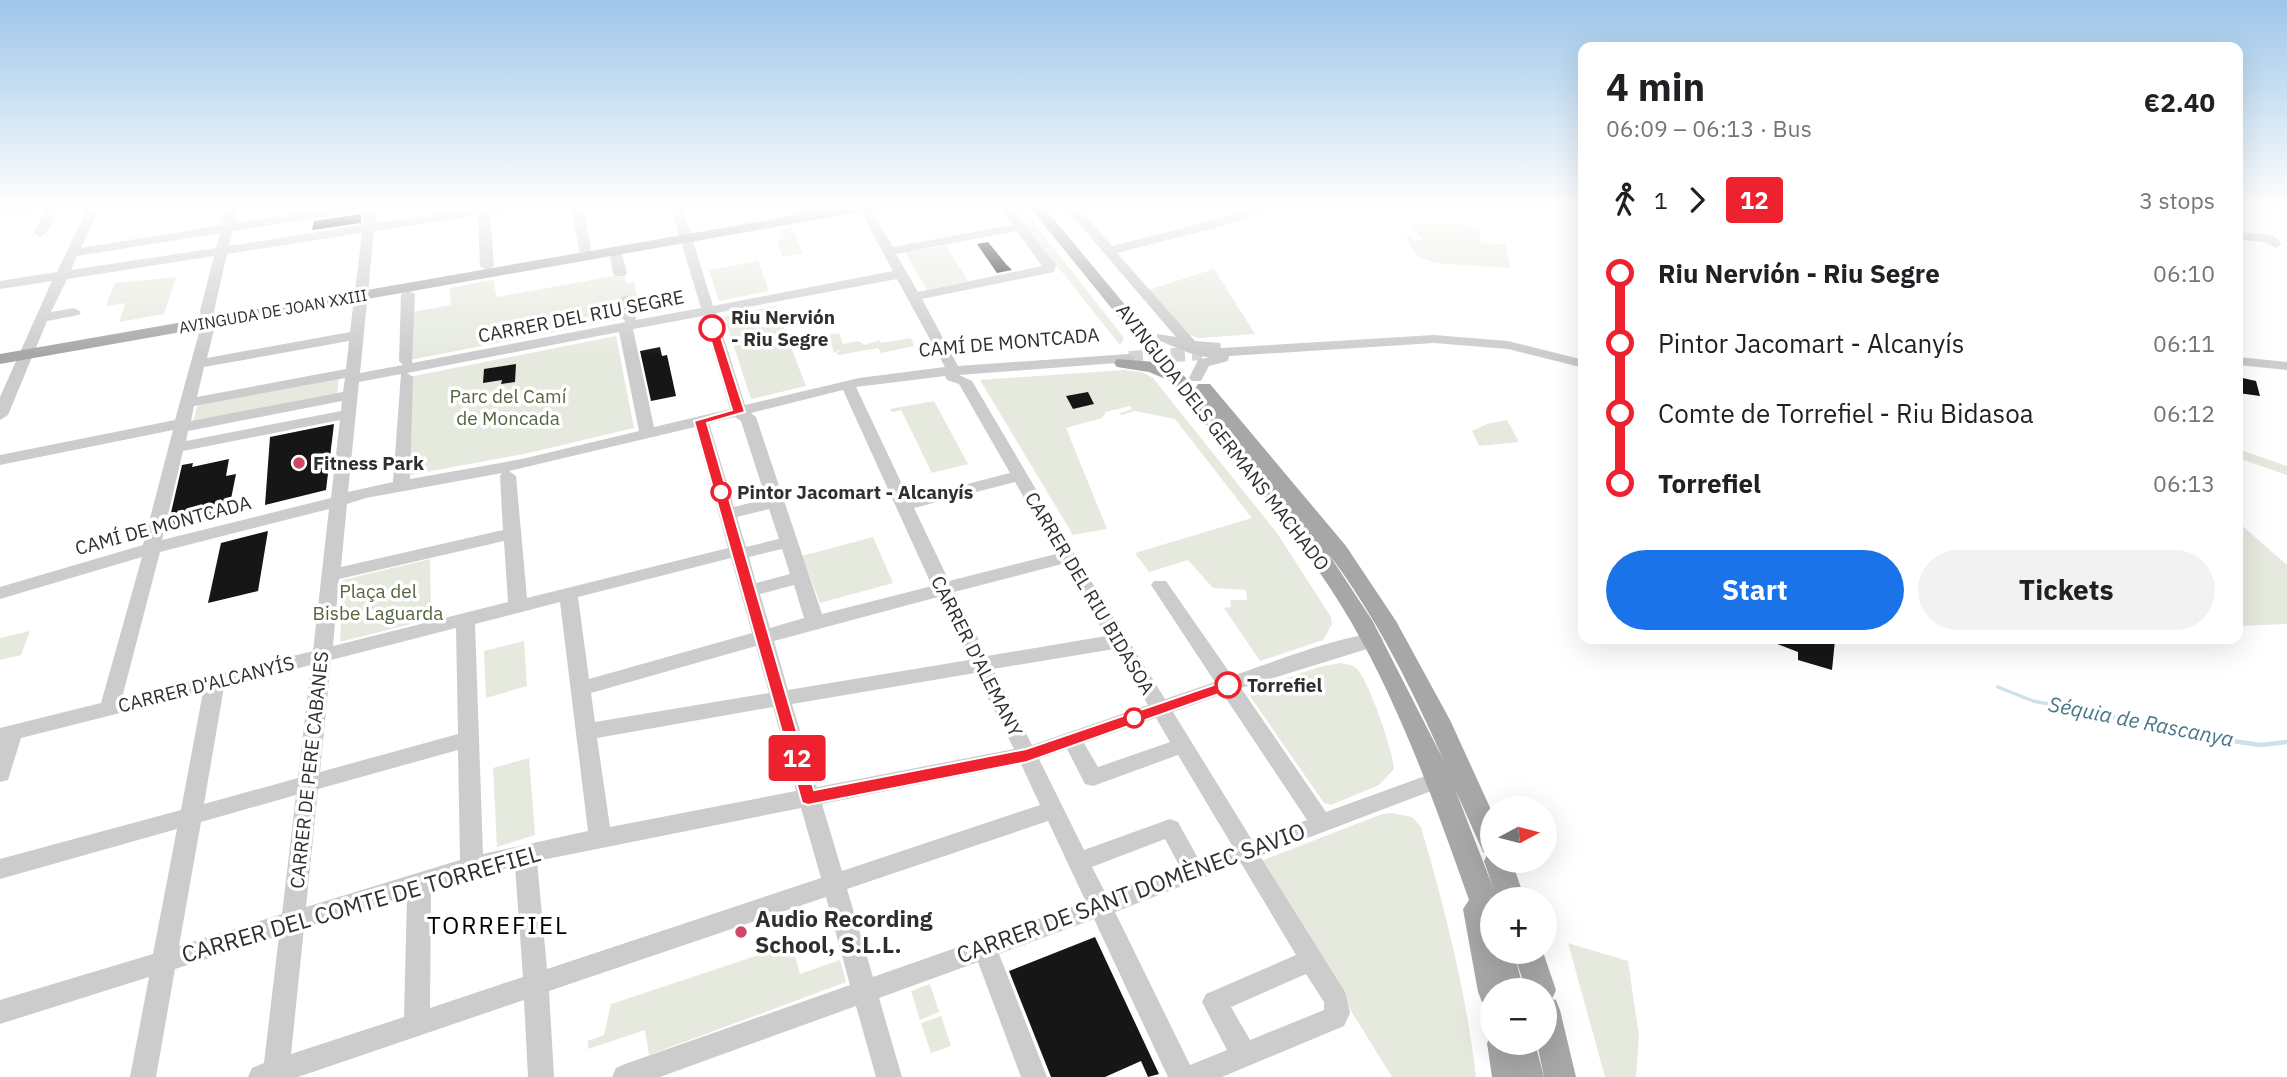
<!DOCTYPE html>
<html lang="en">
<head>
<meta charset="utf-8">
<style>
	body { margin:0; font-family:"IBM Plex Sans",sans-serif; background:#f2f2f2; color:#202124; height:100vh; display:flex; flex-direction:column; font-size:26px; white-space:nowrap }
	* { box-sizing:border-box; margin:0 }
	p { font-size:23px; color:#757577 }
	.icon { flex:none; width:38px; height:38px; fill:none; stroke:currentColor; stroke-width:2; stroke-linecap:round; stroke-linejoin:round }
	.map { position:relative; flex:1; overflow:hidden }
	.drawer { position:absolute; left:1578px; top:42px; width:665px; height:602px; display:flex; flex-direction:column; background:#fff; border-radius:14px; box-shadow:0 7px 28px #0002 }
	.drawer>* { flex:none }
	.badge { padding:0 14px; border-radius:5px; font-size:24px; line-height:46px }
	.needle { width:46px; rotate:83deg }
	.fabs { position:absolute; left:1480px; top:796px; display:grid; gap:14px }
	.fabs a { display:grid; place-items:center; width:77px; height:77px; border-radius:50%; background:#fff; box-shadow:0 7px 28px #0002; font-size:35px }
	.map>.badge { position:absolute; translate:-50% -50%; box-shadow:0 0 0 4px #fff }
	.legs { display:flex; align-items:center; gap:10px; height:77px; padding:0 28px; font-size:23px }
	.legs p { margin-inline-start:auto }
	.headline { display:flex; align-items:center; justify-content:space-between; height:119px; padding:0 28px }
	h1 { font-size:38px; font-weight:800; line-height:52px }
	.cta { display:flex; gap:14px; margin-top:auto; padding:14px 28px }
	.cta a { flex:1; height:80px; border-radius:42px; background:#1a73e8; color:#fff; font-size:28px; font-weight:800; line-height:80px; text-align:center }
	.cta a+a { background:#f2f2f2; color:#202124 }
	ul { padding:0 28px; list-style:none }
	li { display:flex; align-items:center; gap:24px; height:70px; font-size:26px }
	li i { display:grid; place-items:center; width:10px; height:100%; margin:0 9px; background:currentColor }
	li i::after { content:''; width:18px; height:18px; margin:-9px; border:5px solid; border-radius:50%; background:#fff }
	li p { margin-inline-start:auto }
	li:first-child i { background:linear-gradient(#0000 50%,currentColor 0) }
	li:last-child i { background:linear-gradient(currentColor 50%,#0000 0) }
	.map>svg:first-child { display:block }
	.green { fill:#e6eade }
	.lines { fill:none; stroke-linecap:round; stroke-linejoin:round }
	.stream-far1 { stroke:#cde1e8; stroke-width:3.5 }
	.stream { stroke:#cde1e8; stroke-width:4.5 }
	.building { fill:#161616 }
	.minor-tunnel { stroke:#d5d5d5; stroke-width:14; stroke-dasharray:14 7; stroke-linecap:butt }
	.minor { fill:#ccc; fill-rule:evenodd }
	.major { fill:#a7a7a7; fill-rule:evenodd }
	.line-1 { fill:#ed222e; stroke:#fff; stroke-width:2 }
	.stop-1-dot { fill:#fff; stroke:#ed222e; stroke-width:3.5 }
	.poi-dot { fill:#cf4765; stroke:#fff; stroke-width:2.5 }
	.labels { text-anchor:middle; stroke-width:7; stroke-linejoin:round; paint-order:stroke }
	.far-street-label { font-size:16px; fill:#2f2f2f; stroke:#fff }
	.street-label { font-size:19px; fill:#2f2f2f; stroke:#fff }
	.stop-label { font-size:19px; font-weight:bold; fill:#2f2f2f; stroke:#fff; text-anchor:start }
	.park-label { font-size:19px; fill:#576542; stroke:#fff }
	.poi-label { font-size:19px; font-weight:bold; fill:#2f2f2f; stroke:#fff; text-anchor:start }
	.water-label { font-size:21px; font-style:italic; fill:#477787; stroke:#fff }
	.near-street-label { font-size:23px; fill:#2f2f2f; stroke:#fff }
	.near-poi-label { font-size:23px; font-weight:bold; fill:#2f2f2f; stroke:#fff; text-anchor:start }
	.near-neighbourhood-label { font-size:24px; letter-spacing:2px; fill:#000; stroke:#fff }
</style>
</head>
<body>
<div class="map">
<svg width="2287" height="1077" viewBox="0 0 2287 1077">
	<rect width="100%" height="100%" fill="#fff"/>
	<g class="green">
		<polygon points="1014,212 1026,213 1121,334 1124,339 1120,345"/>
		<polygon points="1411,224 1459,224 1479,228 1481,243 1505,244 1511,268 1433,263 1431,261 1419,258 1405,238 1409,237 1413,241 1423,240"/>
		<polygon points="791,227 798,241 795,242 798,242 803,253 783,257 777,242 783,240 778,230"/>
		<polygon points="946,246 968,281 927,290 905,252"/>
		<polygon points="758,261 769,291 719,301 709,270"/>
		<polygon points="1214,269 1255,334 1198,338 1190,335 1148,290"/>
		<polygon points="624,274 626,283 634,282 637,296 623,299 626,318 410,360 412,312 451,305 450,288 493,280 497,297"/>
		<polygon points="176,277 164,314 119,322 126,303 106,306 115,283"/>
		<polygon points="775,306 806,386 751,399 724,316"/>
		<polygon points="839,333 843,344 858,341 865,345 879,340 881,343 911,338 914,346 881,353 878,348 839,355 836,354 842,348 834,353 829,335"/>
		<polygon points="616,336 634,428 529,453 405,476 409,377"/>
		<polygon points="1124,370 1142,372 1153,378 1277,533 1331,617 1332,624 1323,640 1260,661 1224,608 1231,607 1230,600 1247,600 1246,590 1213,588 1188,560 1149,572 1135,553 1252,518 1175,419 1135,411 1121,415 1120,413 1132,409 1130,406 1106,412 1102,418 1066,428 1107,529 1073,535 980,380"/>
		<polygon points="339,376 337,395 193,423 198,403"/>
		<polygon points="934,401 968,464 932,473 901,410 892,412 890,409"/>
		<polygon points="1507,420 1519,442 1479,446 1472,431 1487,424"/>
		<polygon points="2238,449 2287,466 2287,475 2238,458"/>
		<polygon points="2238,522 2287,565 2287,624 2238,626"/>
		<polygon points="873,537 893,583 820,603 802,556"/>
		<polygon points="430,559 431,619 340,642 343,580"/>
		<polygon points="30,631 21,655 0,660 0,638"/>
		<polygon points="524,641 527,686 486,698 484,651"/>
		<path d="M 1340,663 C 1346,664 1352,665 1356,668 C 1369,680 1393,752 1394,769 L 1379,785 L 1331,805 L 1324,803 L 1247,692 L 1319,667 Z"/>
		<polygon points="529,758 535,835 497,847 493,768"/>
		<path d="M 1392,813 L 1412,817 L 1421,827 C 1445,909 1466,992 1476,1077 L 1392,1077 L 1260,864 L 1261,861 L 1382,814 Z"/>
		<polygon points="1568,943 1628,961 1639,1036 1636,1077 1605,1077"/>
		<polygon points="792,944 800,974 840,960 846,982 649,1055 645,1030 588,1049 588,1041 604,1035 611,1004"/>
		<polygon points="930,984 939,1012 920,1020 911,991"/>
		<polygon points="941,1016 951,1046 931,1053 921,1023"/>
	</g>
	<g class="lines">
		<polyline class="stream-far1" points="1998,687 2033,701 2074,709"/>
		<polyline class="stream" points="2065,707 2239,742 2261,745 2287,742"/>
	</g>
	<g class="building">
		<polygon points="361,214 361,223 312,230 314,221"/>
		<polygon points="988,242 1006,264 1012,270 997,273 977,244"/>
		<polygon points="660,347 662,356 667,355 676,396 651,401 640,351"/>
		<polygon points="516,364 515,382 501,384 502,380 483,383 484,369"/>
		<polygon points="2238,377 2256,381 2260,396 2238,393"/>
		<polygon points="1088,392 1094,404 1073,409 1066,396"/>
		<polygon points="334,424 326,490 265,505 270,437"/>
		<polygon points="229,459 226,476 236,474 228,514 167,530 182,465 193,463 192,467"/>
		<polygon points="268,531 258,591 208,603 221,543"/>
		<polygon points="1764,639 1835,640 1832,670 1798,660 1798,652"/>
		<polygon points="1095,937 1159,1074 1148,1077 1141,1061 1105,1077 1051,1077 1009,971"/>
	</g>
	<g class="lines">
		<polyline class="minor-tunnel" points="1129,358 1202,353"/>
		<g class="minor">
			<polygon points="21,205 61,205 46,233 40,237 34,233 47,208 0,215 0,207"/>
			<path d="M 89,205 L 101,205 L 81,248 L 222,225 L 227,205 L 239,205 L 235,223 L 353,205 L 380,205 L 377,208 L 375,223 L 478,208 L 478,205 L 524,205 L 518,209 L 490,213 L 494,266 L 487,270 L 480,266 L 478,215 L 374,231 L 360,373 L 403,365 L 399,361 L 401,294 L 408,290 L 415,294 L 412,363 L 626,322 L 623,319 L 619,299 L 626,295 L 633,299 L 636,320 L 701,308 L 670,205 L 682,205 L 713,306 L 893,271 L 858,207 L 860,205 L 868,205 L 893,247 L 1012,225 L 1002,212 L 1003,205 L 1015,205 L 1014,212 L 1056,265 L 1054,272 L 922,299 L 958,366 L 1129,354 L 1136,358 L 1129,362 L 959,375 L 972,381 L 1076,557 L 1165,699 L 1215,682 L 1151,585 L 1154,581 L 1166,581 L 1232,676 C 1260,667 1357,629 1380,635 L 1383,640 L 1380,645 L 1241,688 L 1326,812 L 1439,771 L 1447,773 L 1450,779 L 1447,785 L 1260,856 L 1345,992 L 1350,1013 L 1344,1026 L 1222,1077 L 1168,1077 L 1094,919 L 999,954 L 1047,1077 L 1021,1077 L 978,962 L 879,998 L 902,1077 L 876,1077 L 856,1006 L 660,1077 L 612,1077 L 616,1068 L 625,1064 L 850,985 L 826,897 L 549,991 L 554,1077 L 528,1077 L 524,1000 L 298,1077 L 248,1077 L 252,1068 L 264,1063 L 279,936 L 175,969 L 156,1077 L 130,1077 L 149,977 L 0,1024 L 0,1000 L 153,954 L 177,829 L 0,879 L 0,859 L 181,810 L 203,692 L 21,738 L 8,780 L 0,782 L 0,728 L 101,703 L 142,557 L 0,599 L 0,587 L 143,545 L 173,430 L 0,465 L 0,455 L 175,420 L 202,322 L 200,311 L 214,256 L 67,279 L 51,312 L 74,308 L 81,312 L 79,315 L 47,321 L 8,415 L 0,420 L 0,397 L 52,281 L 0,289 L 0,281 L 57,272 ZM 364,210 L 363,225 L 229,246 L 233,231 ZM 1017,231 L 1042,266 L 918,292 L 896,254 ZM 220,233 L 216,248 L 71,270 L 77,256 ZM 362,233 L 350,332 L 207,358 L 216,322 L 214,311 L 227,254 ZM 897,279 L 945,367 L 859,378 L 745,405 L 716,313 ZM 703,316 L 730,409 L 654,427 L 633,329 ZM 619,332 L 639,431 L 522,459 L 410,479 L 413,377 L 407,373 ZM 349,341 L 346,369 L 197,397 L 204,367 ZM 401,374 L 393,482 L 348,492 L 359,382 ZM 945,376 L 947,380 L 959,384 L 1010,473 L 909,499 L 856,387 ZM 345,378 L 343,392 L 191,421 L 194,406 ZM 843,390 L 932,586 L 822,614 L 756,417 L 751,413 ZM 342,401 L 341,411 L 186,441 L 188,431 ZM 735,417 L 741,421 L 766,499 L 734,507 L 709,423 ZM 340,420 L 331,498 L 162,540 L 183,451 ZM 695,427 L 728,548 L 527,598 L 516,476 L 509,471 ZM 502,473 L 500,476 L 503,530 L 341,567 L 347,504 L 366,498 ZM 1015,482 L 1056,554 L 949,581 L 914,508 ZM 329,509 L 313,651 L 122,698 L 160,552 ZM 769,509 L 779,539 L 746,547 L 737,517 ZM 504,541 L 508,602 L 333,646 L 339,579 ZM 782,549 L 790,574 L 756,583 L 749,557 ZM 731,558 L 752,633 L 589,679 L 578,597 ZM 1062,564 L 1106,636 L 987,656 L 954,592 ZM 794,585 L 804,618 L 770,628 L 760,594 ZM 938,597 L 969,660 L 788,690 L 774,641 ZM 560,602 L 588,831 L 483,854 L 475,624 ZM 456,628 L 458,734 L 320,772 L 331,660 ZM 756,646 L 769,693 L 595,722 L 591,693 ZM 1114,649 L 1148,705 L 1032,745 L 993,669 ZM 311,665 L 298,778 L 204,804 L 224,687 ZM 975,673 L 1014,749 L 817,787 L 792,704 ZM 1223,694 L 1307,820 L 1252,840 L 1173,712 ZM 773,707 L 796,791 L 610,827 L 597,738 ZM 1156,718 L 1170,742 L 1098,767 L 1084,743 ZM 1067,749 L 1085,784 L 1093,786 L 1178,755 L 1233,847 L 1199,860 L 1178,822 L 1170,819 L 1084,850 L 1039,759 ZM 458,750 L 460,860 L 306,907 L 318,789 ZM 1021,764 L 1040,805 L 842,871 L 822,804 ZM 296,795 L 282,914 L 179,946 L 201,822 ZM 801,808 L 821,878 L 547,969 L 537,861 ZM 1048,821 L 1086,902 L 873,977 L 847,889 ZM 1165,839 L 1180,867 L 1106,894 L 1092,867 ZM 1241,863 L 1296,955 L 1206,994 L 1202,1002 L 1227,1050 L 1190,1065 L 1115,912 ZM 515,866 L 523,977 L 430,1008 L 431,889 ZM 407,896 L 404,1017 L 291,1054 L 304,928 ZM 1306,974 L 1324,1002 L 1324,1010 L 1250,1040 L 1231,1007 Z"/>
			<polygon points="571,205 583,205 591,249 590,252 580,252 579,249"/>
			<polygon points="795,205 807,205 810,211 800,214"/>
			<path d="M 1063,205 L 1075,205 L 1112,246 L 1211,221 L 1261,205 L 1278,205 L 1276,208 L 1219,227 L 1117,253 L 1195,341 L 1220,343 L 1221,348 L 1434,335 L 1508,341 L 1584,360 L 1584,368 L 1508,349 L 1434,343 L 1229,356 L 1228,361 L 1209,366 L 1201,381 L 1191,381 L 1189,378 L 1198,360 L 1210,357 C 1196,358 1172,345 1157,340 L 1157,334 L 1176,337 Z"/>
			<polygon points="2238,232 2272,235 2282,244 2276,248 2265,242 2238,240"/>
			<polygon points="615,247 621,251 627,273 625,276 615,276 613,273 609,251"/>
			<polygon points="2238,357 2287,362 2287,370 2238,365"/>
		</g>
		<g class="major">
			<polygon points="854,205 884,205 877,209 0,364 0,354"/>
			<path d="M 1028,205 L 1042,205 L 1195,389 L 1198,384 L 1210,384 L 1346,546 L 1396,621 L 1450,720 L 1493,814 L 1493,861 L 1512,861 L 1525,900 L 1493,900 L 1493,952 L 1543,952 L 1556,990 L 1552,999 L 1556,1000 L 1560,1010 L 1576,1077 L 1544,1077 L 1537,1043 L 1545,1043 L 1545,990 L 1526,990 L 1514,954 L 1524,990 L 1493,990 L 1493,1006 L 1482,1002 L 1478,992 L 1463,909 L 1469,900 C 1435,804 1401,708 1350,620 C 1299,534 1233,458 1170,381 L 1149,372 L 1117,367 L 1114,363 L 1117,359 L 1155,362 ZM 1328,553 C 1376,616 1412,689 1444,761 L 1372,620 ZM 1455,789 L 1483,852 L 1488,853 L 1484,861 L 1494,890 Z"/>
			<polygon points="1493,1032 1493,1043 1535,1043 1544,1077 1492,1077 1487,1043"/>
		</g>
	</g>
	<linearGradient id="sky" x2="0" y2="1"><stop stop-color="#9dc6e8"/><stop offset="0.58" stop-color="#fff"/><stop offset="1" stop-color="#fff" stop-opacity="0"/></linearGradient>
	<rect width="2287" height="355" fill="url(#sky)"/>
	<polygon class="line-1" points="712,325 718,328 745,412 707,423 814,790 1026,749 1228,680 1233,681 1236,685 1233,689 1027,762 808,805 802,803 694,421 732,410 707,328"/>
	<g class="stop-1-dot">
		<circle cx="712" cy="328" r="12"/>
		<circle cx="721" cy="492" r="9"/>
		<circle cx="1228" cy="685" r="12"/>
		<circle cx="1134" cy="718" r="9"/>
	</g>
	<g class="poi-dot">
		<circle cx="299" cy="463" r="7"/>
		<circle cx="741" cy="932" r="7"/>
	</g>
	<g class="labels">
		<g class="far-street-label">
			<text transform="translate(273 311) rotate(-10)" y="6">AVINGUDA DE JOAN XXIII</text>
		</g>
		<g class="street-label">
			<text transform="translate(581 316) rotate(-11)" y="7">CARRER DEL RIU SEGRE</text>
			<text transform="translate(1009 342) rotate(-5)" y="7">CAMÍ DE MONTCADA</text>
			<text transform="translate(1223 437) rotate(52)" y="7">AVINGUDA DELS GERMANS MACHADO</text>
			<text transform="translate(163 525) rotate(-15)" y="7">CAMÍ DE MONTCADA</text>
			<text transform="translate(1090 593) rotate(59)" y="7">CARRER DEL RIU BIDASOA</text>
			<text transform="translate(977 656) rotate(63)" y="7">CARRER D'ALEMANY</text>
			<text transform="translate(206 684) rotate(-14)" y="7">CARRER D'ALCANYÍS</text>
			<text transform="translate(309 770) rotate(-84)" y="7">CARRER DE PERE CABANES</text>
		</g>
		<g class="stop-label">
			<text x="731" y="324">Riu Nervión<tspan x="731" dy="22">- Riu Segre</tspan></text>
			<text x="737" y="499">Pintor Jacomart - Alcanyís</text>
			<text x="1247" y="692">Torrefiel</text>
		</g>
		<g class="park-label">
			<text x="508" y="403">Parc del Camí<tspan x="508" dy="22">de Moncada</tspan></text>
			<text x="378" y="598">Plaça del<tspan x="378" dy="22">Bisbe Laguarda</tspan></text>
		</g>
		<g class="poi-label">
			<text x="313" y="470">Fitness Park</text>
		</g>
		<g class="water-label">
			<text transform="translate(2141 722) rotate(11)" y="7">Séquia de Rascanya</text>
		</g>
		<g class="near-street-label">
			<text transform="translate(1131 893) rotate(-20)" y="8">CARRER DE SANT DOMÈNEC SAVIO</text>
			<text transform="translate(361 904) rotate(-16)" y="8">CARRER DEL COMTE DE TORREFIEL</text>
		</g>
		<g class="near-poi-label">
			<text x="755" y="927">Audio Recording<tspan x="755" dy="26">School, S.L.L.</tspan></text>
		</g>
		<g class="near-neighbourhood-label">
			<text x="498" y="934">TORREFIEL</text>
		</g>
	</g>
</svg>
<div class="fabs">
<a><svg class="needle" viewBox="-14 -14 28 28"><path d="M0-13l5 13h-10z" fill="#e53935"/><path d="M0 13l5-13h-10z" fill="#757577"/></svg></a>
<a>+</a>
<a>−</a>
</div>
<b class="badge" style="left:797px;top:758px;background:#ed222e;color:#fff">12</b>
<section class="drawer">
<div class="headline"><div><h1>4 min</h1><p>06:09 – 06:13 · Bus</p></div><b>€2.40</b></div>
<div class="legs"><svg class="icon" aria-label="walk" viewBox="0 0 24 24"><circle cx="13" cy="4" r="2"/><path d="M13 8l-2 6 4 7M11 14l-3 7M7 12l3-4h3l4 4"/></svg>1<svg class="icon" aria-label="forward" viewBox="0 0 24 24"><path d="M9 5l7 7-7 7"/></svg><b class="badge" style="background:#ed222e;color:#fff">12</b><p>3 stops</p></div>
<ul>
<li><i style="color:#ed222e"></i><b>Riu Nervión - Riu Segre</b><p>06:10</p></li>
<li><i style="color:#ed222e"></i><span>Pintor Jacomart - Alcanyís</span><p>06:11</p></li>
<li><i style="color:#ed222e"></i><span>Comte de Torrefiel - Riu Bidasoa</span><p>06:12</p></li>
<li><i style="color:#ed222e"></i><b>Torrefiel</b><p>06:13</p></li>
</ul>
<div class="cta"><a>Start</a><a>Tickets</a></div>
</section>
</div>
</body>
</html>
